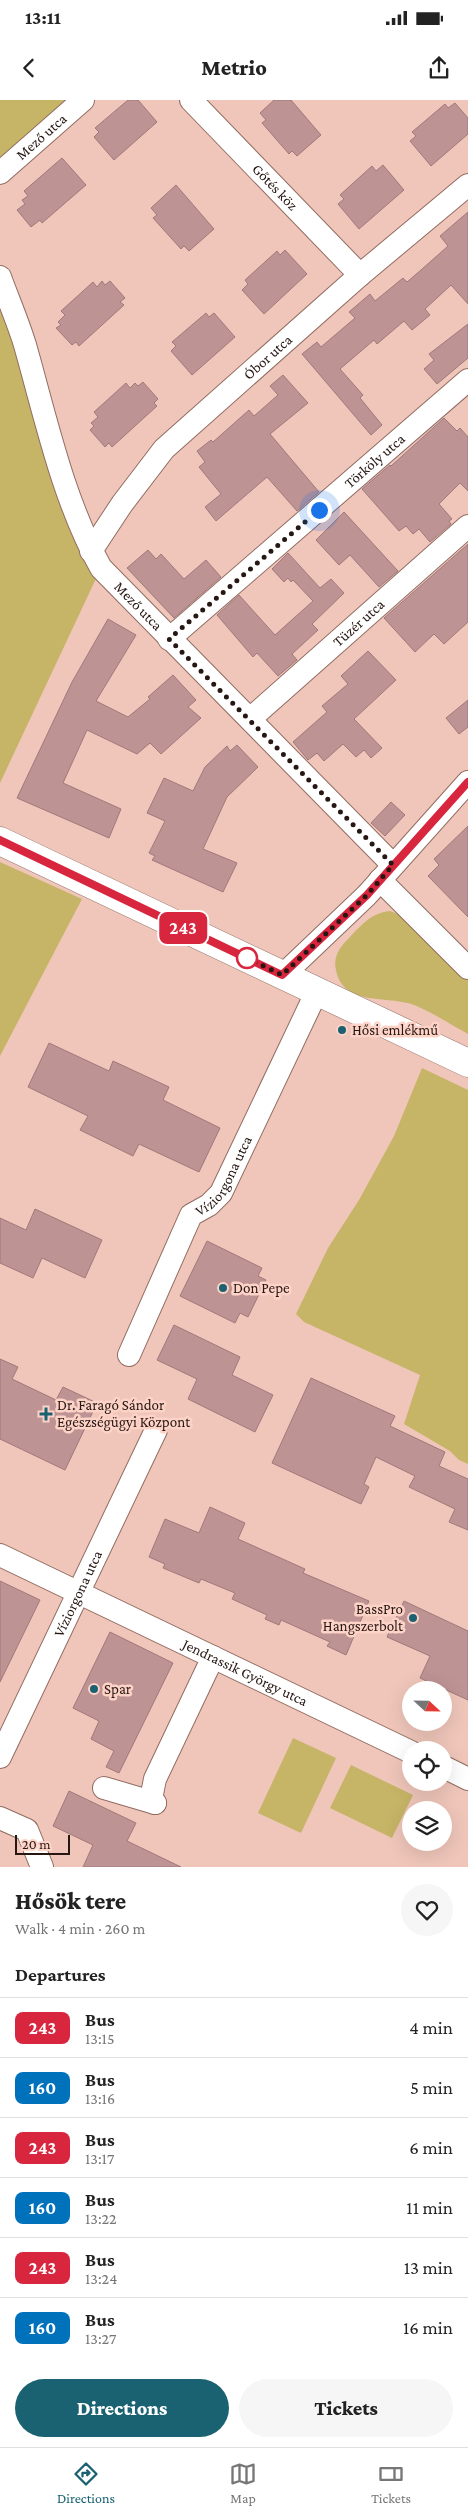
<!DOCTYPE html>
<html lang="en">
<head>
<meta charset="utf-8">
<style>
	body { margin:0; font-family:"Crimson Pro",serif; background:#f6f6f6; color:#222; height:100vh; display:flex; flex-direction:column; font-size:19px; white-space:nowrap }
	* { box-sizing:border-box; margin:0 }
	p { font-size:16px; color:#767676 }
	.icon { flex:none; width:28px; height:28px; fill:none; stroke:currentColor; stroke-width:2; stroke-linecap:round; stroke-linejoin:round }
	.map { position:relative; height:1767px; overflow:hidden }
	.side { display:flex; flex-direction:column; background:#fff; flex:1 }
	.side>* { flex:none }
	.badge { padding:0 10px; border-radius:8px; font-size:18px; line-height:32px }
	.needle { width:32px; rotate:112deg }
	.controls { position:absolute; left:402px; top:1581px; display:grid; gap:10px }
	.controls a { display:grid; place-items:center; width:50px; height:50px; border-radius:50%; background:#fff; box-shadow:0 5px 20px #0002; font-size:25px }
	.scale { position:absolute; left:15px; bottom:12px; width:55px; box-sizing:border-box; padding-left:5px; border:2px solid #261713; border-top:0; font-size:14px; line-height:18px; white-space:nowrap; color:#261713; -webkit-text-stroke:4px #fed3c7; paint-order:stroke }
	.you { position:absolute; width:25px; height:25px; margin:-12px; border:4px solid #fff; border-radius:50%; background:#1a73e8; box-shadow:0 0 0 8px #1a73e833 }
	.map>.badge { position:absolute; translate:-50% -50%; box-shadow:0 0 0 2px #fff }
	h2 { padding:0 15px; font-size:19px; line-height:45px }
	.round { display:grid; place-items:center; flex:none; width:52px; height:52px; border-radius:26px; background:#f6f6f6 }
	.headline { display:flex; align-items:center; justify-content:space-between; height:85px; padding:0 15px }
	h1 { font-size:24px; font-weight:800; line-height:38px }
	.action { display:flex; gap:10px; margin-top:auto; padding:10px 15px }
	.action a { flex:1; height:58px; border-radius:30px; background:#1a6171; color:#fff; font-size:20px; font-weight:800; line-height:58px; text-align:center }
	.action a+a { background:#f6f6f6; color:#222 }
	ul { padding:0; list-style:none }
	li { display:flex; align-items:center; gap:15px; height:60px; padding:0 15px; border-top:1px solid #e0e0e0 }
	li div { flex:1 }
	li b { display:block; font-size:19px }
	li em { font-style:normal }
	li .badge { min-width:55px; font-weight:700; text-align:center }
	.status { display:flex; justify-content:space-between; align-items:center; height:35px; padding:0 25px; background:#fff; direction:ltr }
	.status svg { height:14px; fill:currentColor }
	header { display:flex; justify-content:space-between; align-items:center; height:65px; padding:0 15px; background:#fff; font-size:22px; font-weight:800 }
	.tab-bar { display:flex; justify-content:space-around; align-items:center; height:70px; border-top:1px solid #e0e0e0; background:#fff; font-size:14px; color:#767676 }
	.tab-bar a { display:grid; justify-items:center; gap:2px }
	.tab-bar .on { color:#1a6171 }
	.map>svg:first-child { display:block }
	.green { fill:#c6b467 }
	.building { fill:#bd9394; stroke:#a1797a }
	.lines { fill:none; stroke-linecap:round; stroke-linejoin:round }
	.street-casing { stroke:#916c61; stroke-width:24 }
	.secondary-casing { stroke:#916c61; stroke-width:29 }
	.street { stroke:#fff; stroke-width:22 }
	.secondary { stroke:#fff; stroke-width:28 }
	.line-casing { stroke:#fff; stroke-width:11 }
	.line { stroke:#d7263d; stroke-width:8 }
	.walk { stroke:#261713; stroke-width:5; stroke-dasharray:0 9 }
	.stop-dot { fill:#fff; stroke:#d7263d; stroke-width:2.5 }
	.poi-dot { fill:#1a6171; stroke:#fed3c7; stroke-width:2 }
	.labels { text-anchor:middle; stroke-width:5; stroke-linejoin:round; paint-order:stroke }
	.street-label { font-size:15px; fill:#261713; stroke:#fed3c7 }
	.poi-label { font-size:15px; fill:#261713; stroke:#fed3c7; text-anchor:start }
</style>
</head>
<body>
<div class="status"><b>13:11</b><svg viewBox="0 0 49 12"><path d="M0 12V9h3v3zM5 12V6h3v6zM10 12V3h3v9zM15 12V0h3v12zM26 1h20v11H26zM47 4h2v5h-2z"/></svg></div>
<header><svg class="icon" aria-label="back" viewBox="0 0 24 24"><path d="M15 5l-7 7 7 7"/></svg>Metrio<svg class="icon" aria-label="share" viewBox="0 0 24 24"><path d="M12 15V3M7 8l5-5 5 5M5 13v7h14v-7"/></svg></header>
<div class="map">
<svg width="468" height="1767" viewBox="0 0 468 1767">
	<rect width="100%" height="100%" fill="#f0c6ba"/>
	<g class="green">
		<polygon points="0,0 70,0 0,59"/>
		<polygon points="0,178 101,468 0,683"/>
		<polygon points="0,762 82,799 0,956"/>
		<path d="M 390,811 L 408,818 L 468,880 L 468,934 C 451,925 432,912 414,905 C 388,895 343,907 336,870 C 333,858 339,848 347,840 C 361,826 370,813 390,811 Z"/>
		<polygon points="422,968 468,990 468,1364 459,1360 450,1351 404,1324 420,1275 304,1222 296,1214 328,1148 359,1100 394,1036"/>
		<polygon points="293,1638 336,1658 301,1733 258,1713"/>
		<polygon points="351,1665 413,1695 392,1738 330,1708"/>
	</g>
	<g class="building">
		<polygon points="128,0 138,0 157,22 114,60 94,37 99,32 95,28"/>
		<polygon points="274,0 291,0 321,35 297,56 292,51 289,54 262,23 266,20 260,13"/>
		<polygon points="455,3 468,18 468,34 431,66 410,41 416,36 412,32 445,4 448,8"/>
		<polygon points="62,58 86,85 42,123 40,120 31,127 17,110 25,104 22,100 28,96 24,91"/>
		<polygon points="383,65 404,90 359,129 338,104 344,99 340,95 372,66 376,71"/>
		<polygon points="176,85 214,129 189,151 184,146 181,149 153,118 157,115 151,108"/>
		<polygon points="468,112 468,204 451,185 425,209 430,215 412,230 404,221 377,244 374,240 340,269 363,295 360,298 382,325 371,335 302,254 317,242 321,247 355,218 349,212 370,194 375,201 403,178 407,182 421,170 448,146 440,136"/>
		<polygon points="285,150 307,174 264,214 242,190 248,184 245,180 277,151 280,155"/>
		<polygon points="102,181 105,185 110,181 125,198 120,202 124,205 79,246 76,242 72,245 56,228 61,225 58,222 65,215 61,211 93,182 97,187"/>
		<polygon points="206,213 209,217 214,213 235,237 192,275 171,251 176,246 172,242"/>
		<polygon points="468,224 468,258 437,284 424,269 434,260 429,254"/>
		<polygon points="283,275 308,303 270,334 319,392 297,411 267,377 216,421 205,407 221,394 199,367 205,362 197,351 211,340 213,342 249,310 254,316 278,295 270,286"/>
		<polygon points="143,282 158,299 154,303 157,306 112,347 109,343 105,347 90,330 94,326 91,323 98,317 94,312 126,283 130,288 135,283 138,286"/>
		<polygon points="444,318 457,331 460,328 468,337 468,391 460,383 439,404 452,419 449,421 451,424 430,442 419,429 413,434 406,426 399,431 362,389 390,365 391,366"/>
		<polygon points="344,412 398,471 379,487 350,455 339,465 316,440"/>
		<polygon points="468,444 468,522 444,544 434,534 415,552 384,518"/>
		<polygon points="148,450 156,459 161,454 184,479 206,460 221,477 174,518 127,468"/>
		<polygon points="288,453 320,488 331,479 344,493 312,524 318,530 292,554 297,560 278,576 257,553 253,557 217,515 239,495 275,535 313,501 293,480 291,482 288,478 284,482 272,469"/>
		<polygon points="108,519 136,535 96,601 128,617 150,599 148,597 173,575 196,600 188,607 201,618 161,654 150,643 137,654 87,630 63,683 121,709 109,738 17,698 72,582"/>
		<polygon points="368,551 396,580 354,619 382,648 371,658 364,650 356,657 343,644 324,661 317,653 308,660 293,642 327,612 322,606 348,584 341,576"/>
		<polygon points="468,600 468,627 459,634 446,618"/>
		<polygon points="237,645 258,667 227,697 203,749 237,763 223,792 152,760 155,756 149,753 165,721 147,713 164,678 193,691 205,667 227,646 230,651"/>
		<polygon points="391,702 405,715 385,736 371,723"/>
		<polygon points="468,726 468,817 428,776 439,765 434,759"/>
		<polygon points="49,943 109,971 113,961 169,987 163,1000 220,1028 199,1072 139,1044 133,1056 80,1030 88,1016 28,987"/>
		<polygon points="35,1109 102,1140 85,1178 42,1158 33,1178 0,1163 0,1118 26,1130"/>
		<polygon points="207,1141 262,1168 258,1176 266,1180 248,1217 240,1213 235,1223 180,1196"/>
		<polygon points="174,1225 240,1257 232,1275 273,1295 255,1332 188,1299 197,1279 157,1260"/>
		<polygon points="0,1259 18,1267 12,1279 56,1300 63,1287 97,1303 65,1370 0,1339"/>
		<polygon points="311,1278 395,1316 390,1326 445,1352 439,1366 468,1379 468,1430 449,1422 455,1409 409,1387 415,1376 376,1357 364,1384 369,1387 361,1404 272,1363"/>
		<polygon points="210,1407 245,1423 238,1439 305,1469 303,1473 369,1501 346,1555 327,1546 330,1542 281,1520 279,1525 265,1519 267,1515 232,1499 235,1493 201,1479 199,1483 163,1468 165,1464 149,1457 165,1419 199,1433"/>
		<polygon points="0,1481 40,1500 0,1582"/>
		<polygon points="404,1501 468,1531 468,1600 420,1578 430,1556 387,1537"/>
		<polygon points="110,1532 173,1563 119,1673 106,1667 114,1651 91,1639 99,1621 73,1608"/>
		<polygon points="69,1691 136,1723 127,1741 181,1767 83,1767 93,1745 53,1726"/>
	</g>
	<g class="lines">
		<g class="street-casing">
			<g id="street">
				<path id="s1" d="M 191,0 L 360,175"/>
				<path id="s2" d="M 0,73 L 83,0"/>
				<path id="s3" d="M 0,177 C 8,199 18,222 25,245 C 46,319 63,400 101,468 L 393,765"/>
				<path id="s4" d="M 91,451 L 122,404 L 164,349 L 360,175 L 468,85"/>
				<path id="s5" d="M 169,539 L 468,280"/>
				<path id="s6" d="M 250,619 L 468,426"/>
				<polyline points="380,780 468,868"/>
				<polyline points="283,875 367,795 468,682"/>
				<path id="s7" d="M 129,1255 L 191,1115 L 209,1105 L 221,1093 L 317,891"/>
				<path id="s8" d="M 0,1455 L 411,1652"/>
				<path id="s9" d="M 0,1657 L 156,1330"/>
				<polyline points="444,1667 468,1679"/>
				<polyline points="104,1688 155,1703"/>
				<polyline points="155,1703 151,1699 155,1679 213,1557"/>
				<polyline points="0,1718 27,1730 42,1767"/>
			</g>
		</g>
		<g class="secondary-casing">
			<polyline id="secondary" points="0,741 468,963"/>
		</g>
		<use href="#street" class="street"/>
		<use href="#secondary" class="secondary"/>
	</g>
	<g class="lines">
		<g class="line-casing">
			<polyline id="line" points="0,740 282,875 367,795 468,682"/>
		</g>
		<use href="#line" class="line"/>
		<polyline class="walk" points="247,858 282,875 367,795 393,765 169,539 319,410"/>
	</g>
	<circle class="stop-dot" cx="247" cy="858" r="10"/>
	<g class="poi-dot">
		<circle cx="342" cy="930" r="5"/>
		<circle cx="223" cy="1188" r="5"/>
		<path d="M43.5 1306.5h5v5h5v5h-5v5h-5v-5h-5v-5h5z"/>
		<circle cx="413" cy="1518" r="5"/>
		<circle cx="94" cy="1589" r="5"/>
	</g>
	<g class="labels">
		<g class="street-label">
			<text dy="5" stroke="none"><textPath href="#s2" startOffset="55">Mező utca</textPath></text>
			<text dy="5" stroke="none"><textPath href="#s1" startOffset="121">Gőtés köz</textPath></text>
			<text dy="5" stroke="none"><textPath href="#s4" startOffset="264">Óbor utca</textPath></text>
			<text dy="5" stroke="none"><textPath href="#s5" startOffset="272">Törköly utca</textPath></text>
			<text dy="5" stroke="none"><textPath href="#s3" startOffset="362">Mező utca</textPath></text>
			<text dy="5" stroke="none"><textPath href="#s6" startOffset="145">Tüzér utca</textPath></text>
			<text dy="5" stroke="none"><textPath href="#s7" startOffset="206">Víziorgona utca</textPath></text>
			<text dy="5" stroke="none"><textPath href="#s9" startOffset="181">Víziorgona utca</textPath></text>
			<text dy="5" stroke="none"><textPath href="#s8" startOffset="272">Jendrassik György utca</textPath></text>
		</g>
		<g class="poi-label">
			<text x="352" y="935">Hősi emlékmű</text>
			<text x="233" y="1193">Don Pepe</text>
			<text x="57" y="1310">Dr. Faragó Sándor<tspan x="57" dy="17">Egészségügyi Központ</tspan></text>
			<text x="403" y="1514" text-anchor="end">BassPro<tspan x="403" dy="17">Hangszerbolt</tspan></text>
			<text x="104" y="1594">Spar</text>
		</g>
	</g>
</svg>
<div class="controls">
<a><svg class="needle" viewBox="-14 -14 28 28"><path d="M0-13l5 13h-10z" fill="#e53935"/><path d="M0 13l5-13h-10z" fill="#767676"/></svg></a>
<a><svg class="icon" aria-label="locate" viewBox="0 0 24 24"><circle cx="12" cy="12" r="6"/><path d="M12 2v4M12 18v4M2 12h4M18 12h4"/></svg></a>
<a><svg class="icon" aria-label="layers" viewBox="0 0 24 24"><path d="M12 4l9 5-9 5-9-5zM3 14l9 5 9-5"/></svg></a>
</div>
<div class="scale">20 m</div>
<div class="you" style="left:319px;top:410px"></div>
<b class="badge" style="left:183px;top:828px;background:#d7263d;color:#fff">243</b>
</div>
<section class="side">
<div class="headline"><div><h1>Hősök tere</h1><p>Walk · 4 min · 260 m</p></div><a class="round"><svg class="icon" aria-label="heart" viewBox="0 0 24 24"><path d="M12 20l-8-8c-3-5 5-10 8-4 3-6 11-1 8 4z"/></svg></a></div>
<h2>Departures</h2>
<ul>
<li><span class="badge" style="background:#d7263d;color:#fff">243</span><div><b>Bus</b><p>13:15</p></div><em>4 min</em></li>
<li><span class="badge" style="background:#0072bc;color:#fff">160</span><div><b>Bus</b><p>13:16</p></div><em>5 min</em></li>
<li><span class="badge" style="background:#d7263d;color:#fff">243</span><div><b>Bus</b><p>13:17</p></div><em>6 min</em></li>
<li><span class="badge" style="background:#0072bc;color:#fff">160</span><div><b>Bus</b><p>13:22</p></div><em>11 min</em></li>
<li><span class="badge" style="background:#d7263d;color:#fff">243</span><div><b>Bus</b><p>13:24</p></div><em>13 min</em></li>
<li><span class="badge" style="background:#0072bc;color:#fff">160</span><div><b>Bus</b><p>13:27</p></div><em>16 min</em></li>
</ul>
<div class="action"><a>Directions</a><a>Tickets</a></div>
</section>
<nav class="tab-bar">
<a class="on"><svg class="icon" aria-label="directions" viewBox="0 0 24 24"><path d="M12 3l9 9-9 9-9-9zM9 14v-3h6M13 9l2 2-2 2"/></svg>Directions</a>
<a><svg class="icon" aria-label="map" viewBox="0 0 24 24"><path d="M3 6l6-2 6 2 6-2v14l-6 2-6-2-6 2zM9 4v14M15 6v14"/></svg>Map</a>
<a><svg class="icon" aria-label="tickets" viewBox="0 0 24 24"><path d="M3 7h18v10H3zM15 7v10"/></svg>Tickets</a>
</nav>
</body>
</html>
